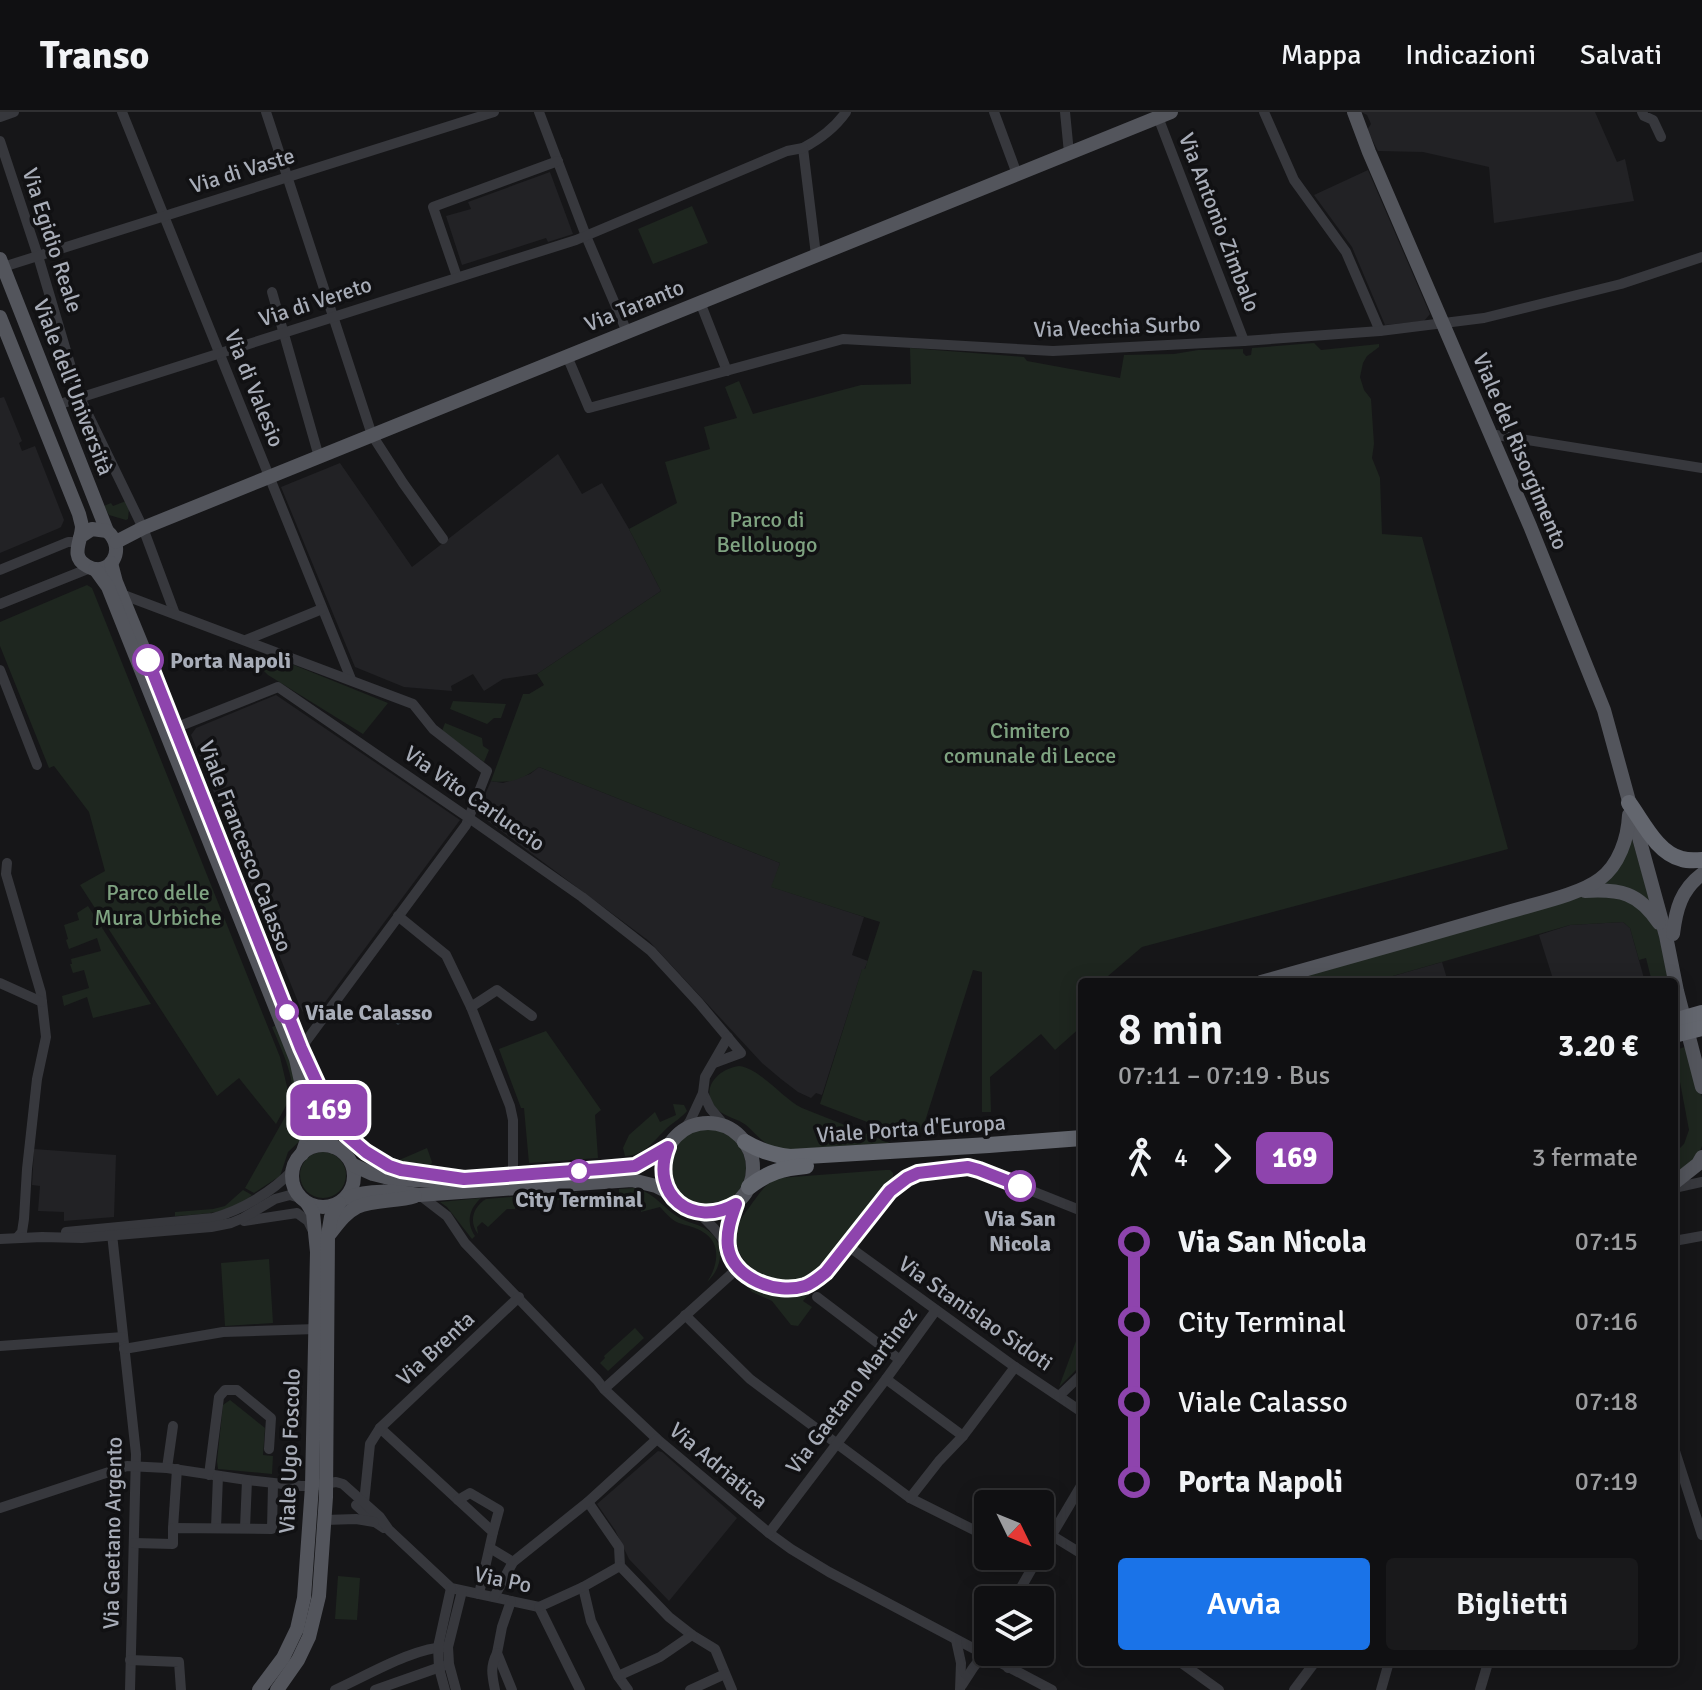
<!DOCTYPE html>
<html lang="it">
<head>
<meta charset="utf-8">
<style>
	body { margin:0; font-family:Signika,sans-serif; background:#19191b; color:#f1f3f6; height:100vh; display:flex; flex-direction:column; font-size:30px; white-space:nowrap }
	* { box-sizing:border-box; margin:0 }
	p { font-size:26px; color:#9c9d9f }
	.icon { flex:none; width:44px; height:44px; fill:none; stroke:currentColor; stroke-width:2; stroke-linecap:round; stroke-linejoin:round }
	.map { position:relative; flex:1; overflow:hidden }
	.drawer { position:absolute; left:1078px; top:866px; width:600px; height:688px; display:flex; flex-direction:column; background:#101012; border-radius:8px; box-shadow:0 4px 20px #0003,0 0 0 2px #303032 }
	.drawer>* { flex:none }
	.badge { padding:0 16px; border-radius:12px; font-size:28px; line-height:52px }
	.needle { width:52px; rotate:133deg }
	.fabs { position:absolute; left:974px; top:1378px; display:grid; gap:16px }
	.fabs a { display:grid; place-items:center; width:80px; height:80px; border-radius:8px; background:#101012; box-shadow:0 4px 20px #0003,0 0 0 2px #303032; font-size:40px }
	.map>.badge { position:absolute; translate:-50% -50%; box-shadow:0 0 0 4px #fff }
	.legs { display:flex; align-items:center; gap:12px; height:88px; padding:0 40px; font-size:26px }
	.legs p { margin-inline-start:auto }
	.summary { display:flex; align-items:center; justify-content:space-between; height:136px; padding:0 40px }
	h1 { font-size:44px; font-weight:600; line-height:60px }
	.button { display:flex; gap:16px; margin-top:auto; padding:16px 40px }
	.button a { flex:1; height:92px; border-radius:8px; background:#1a73e8; color:#fff; font-size:32px; font-weight:600; line-height:92px; text-align:center }
	.button a+a { background:#19191b; color:#f1f3f6 }
	ul { padding:0 40px; list-style:none }
	li { display:flex; align-items:center; gap:28px; height:80px; font-size:30px }
	li i { display:grid; place-items:center; width:12px; height:100%; margin:0 10px; background:currentColor }
	li i::after { content:''; width:20px; height:20px; margin:-10px; border:6px solid; border-radius:50%; background:#101012 }
	li p { margin-inline-start:auto }
	li:first-child i { background:linear-gradient(#0000 50%,currentColor 0) }
	li:last-child i { background:linear-gradient(currentColor 50%,#0000 0) }
	header { display:flex; align-items:center; gap:48px; box-sizing:border-box; height:112px; padding:0 40px; background:#101012; border-bottom:2px solid #303032 }
	header strong { font-size:38px }
	nav { display:flex; gap:44px; margin-inline-start:auto; font-size:28px }
	.map>svg:first-child { display:block }
	.built { fill:#222225 }
	.green { fill:#1e261f }
	.water { fill:#2c353c }
	.lines { fill:none; stroke-linecap:round; stroke-linejoin:round }
	.minor { stroke:#37383d; stroke-width:10 }
	.major { stroke:#53555c; stroke-width:14 }
	.highway { stroke:#63666e; stroke-width:16 }
	.line-1-casing { stroke:#fff; stroke-width:18 }
	.line-1 { stroke:#8e44ad; stroke-width:12 }
	.stop-1-dot { fill:#fff; stroke:#8e44ad; stroke-width:4 }
	.labels { text-anchor:middle; stroke-width:7; stroke-linejoin:round; paint-order:stroke }
	.street-label { font-size:22px; fill:#a8adb8; stroke:#111113 }
	.park-label { font-size:22px; fill:#7fa381; stroke:#111113 }
	.stop-label { font-size:22px; font-weight:bold; fill:#a8adb8; stroke:#111113; text-anchor:start }
</style>
</head>
<body>
<header>
<strong>Transo</strong>
<nav><a>Mappa</a><a>Indicazioni</a><a>Salvati</a></nav>
</header>
<div class="map">
<svg width="1702" height="1578" viewBox="0 0 1702 1578">
	<rect width="100%" height="100%" fill="#161618"/>
	<g class="built">
		<polygon points="1361,0 1595,0 1617,50 1625,47 1634,89 1494,111 1489,55 1423,40 1378,39 1367,18 1371,12 1367,3"/>
		<polygon points="1368,58 1430,202 1424,209 1385,213 1352,135 1314,83"/>
		<polygon points="550,60 573,122 548,130 546,126 462,153 446,104 471,97 468,90"/>
		<polygon points="4,285 22,329 19,331 22,339 35,334 64,408 61,415 57,417 0,441 0,286"/>
		<polygon points="558,342 582,382 602,371 629,417 661,479 537,562 503,567 484,579 473,562 451,574 452,579 404,575 355,555 281,375 340,351 412,455"/>
		<polygon points="276,583 460,708 320,897 310,902 303,900 300,895 191,623 196,616"/>
		<polygon points="539,655 780,751 772,775 864,805 852,843 868,849 864,858 862,858 822,983 816,981 811,986 798,980 781,967 762,951 649,829 477,701 491,669 503,671 530,662"/>
		<polygon points="1623,810 1630,816 1645,870 1554,870 1539,823 1570,813"/>
		<polygon points="1442,850 1448,870 1372,870"/>
		<polygon points="34,1037 116,1043 114,1105 64,1109 64,1100 38,1099 40,1074 32,1073"/>
		<polygon points="658,1339 662,1340 737,1406 669,1489 629,1447 615,1418 597,1392"/>
	</g>
	<g class="green">
		<polygon points="692,94 708,131 653,152 638,117"/>
		<path d="M 1314,231 L 1321,238 L 1379,232 L 1379,235 L 1367,244 L 1363,251 L 1360,265 L 1364,278 L 1371,287 L 1374,332 L 1372,346 L 1380,366 L 1382,422 L 1422,425 L 1508,737 L 1142,835 L 1101,870 L 1082,870 L 1082,914 L 1055,938 L 1041,922 L 990,965 L 991,1000 L 982,1000 L 982,860 L 973,858 L 920,1025 L 912,1022 L 910,1024 L 904,1024 L 820,992 L 862,857 L 865,857 L 880,810 L 771,775 L 780,751 L 539,655 C 523,667 510,672 491,669 L 523,582 L 529,582 L 544,573 L 537,562 L 661,479 L 629,417 L 677,391 L 665,350 L 710,337 L 704,315 L 737,306 L 725,275 L 739,269 L 753,302 L 861,273 L 911,272 L 910,236 L 1024,245 L 1027,249 L 1120,266 L 1124,243 L 1174,242 L 1198,238 L 1243,237 L 1243,241 L 1246,244 L 1251,243 L 1252,236 Z"/>
		<polygon points="126,389 129,397 128,407 126,408 109,403 104,394 111,391 113,394"/>
		<polygon points="87,473 92,476 280,945 289,983 288,990 276,1012 239,966 217,984 80,773 105,759 89,700 54,654 49,656 0,534 0,510"/>
		<polygon points="269,543 388,591 363,622 268,563 262,557"/>
		<polygon points="453,589 506,592 501,606 494,606 487,612 450,597"/>
		<polygon points="445,611 482,626 483,634 489,638 484,650 442,619"/>
		<polygon points="1632,727 1650,789 1600,773"/>
		<polygon points="1588,783 1631,788 1657,817 1671,870 1652,870 1646,846 1639,848 1630,816 1623,810 1570,813 1372,870 1279,870"/>
		<polygon points="88,794 151,892 93,906 87,885 64,894 62,884 89,876 84,858 73,861 70,852 72,852 71,847 101,839 97,826 69,837 66,828 68,827 64,813 79,808 77,801"/>
		<path d="M 277,913 L 291,948 L 304,1000 L 297,1000 L 291,996 C 298,970 282,939 272,915 Z"/>
		<polygon points="546,919 601,998 595,1003 598,1046 529,1051 524,996 521,996 499,937"/>
		<path d="M 1689,934 L 1702,985 L 1702,1034 C 1697,1048 1686,1057 1674,1064 L 1674,1042 L 1684,1032 L 1689,1018 L 1674,938 Z"/>
		<path d="M 739,954 C 761,957 781,985 802,996 L 890,1031 L 781,1038 C 765,1034 758,1024 746,1013 C 738,1007 726,1005 718,998 C 698,980 716,957 739,954 Z"/>
		<path d="M 673,992 L 684,993 L 687,999 C 681,1006 674,1010 667,1016 C 653,1029 646,1043 625,1044 L 623,1036 L 629,1023 L 655,1000 L 660,1010 L 676,1003 Z"/>
		<polygon points="289,998 298,1004 304,1003 304,1025 288,1040 280,1064 254,1081 245,1076"/>
		<circle cx="707" cy="1056" r="39"/>
		<polygon points="427,1036 432,1050 431,1053 416,1054 397,1049"/>
		<circle cx="323" cy="1063" r="23"/>
		<path d="M 885,1058 L 890,1058 L 893,1061 L 893,1068 C 863,1091 840,1149 808,1164 C 777,1179 728,1154 737,1116 C 740,1106 747,1099 753,1090 C 761,1079 766,1071 779,1066 Z"/>
		<path d="M 633,1076 C 652,1079 660,1092 675,1103 C 684,1110 695,1111 704,1116 C 726,1128 724,1155 707,1170 C 718,1154 722,1131 703,1120 C 696,1115 687,1114 679,1111 C 671,1108 665,1100 660,1095 L 641,1100 L 639,1082 L 619,1083 L 619,1077 Z"/>
		<path d="M 243,1078 L 252,1083 C 232,1102 202,1102 175,1104 L 175,1100 L 213,1097 L 225,1094 Z"/>
		<path d="M 577,1080 L 577,1087 L 516,1090 L 515,1097 L 507,1097 L 488,1115 L 482,1110 L 477,1115 L 478,1122 C 468,1109 474,1094 486,1087 L 557,1081 L 557,1083 L 561,1083 L 562,1081 Z"/>
		<path d="M 481,1086 C 469,1097 466,1110 475,1124 L 472,1127 L 447,1095 L 440,1090 Z"/>
		<polygon points="269,1147 273,1211 225,1214 221,1151"/>
		<path d="M 745,1172 C 765,1180 784,1187 805,1181 L 808,1183 L 803,1189 L 812,1195 L 798,1214 L 791,1213 L 772,1189 L 752,1180 Z"/>
		<polygon points="1082,1213 1082,1252 1059,1275"/>
		<polygon points="635,1216 644,1226 608,1259 600,1251 605,1246 604,1244"/>
		<polygon points="230,1288 265,1316 263,1343 273,1344 272,1362 218,1357 217,1349 223,1293"/>
		<polygon points="338,1464 360,1466 357,1508 335,1507"/>
	</g>
	<polygon class="water" points="417,897 422,900 420,907 409,911 401,911 398,913 394,910 394,907 400,908 404,902"/>
	<g class="lines">
		<g class="minor">
			<polyline points="122,0 351,567"/>
			<polyline points="266,0 372,323 403,371 443,427"/>
			<polyline points="539,0 586,124 627,220"/>
			<polyline points="994,0 1017,62"/>
			<polyline points="1065,0 1069,41"/>
			<polyline points="1264,0 1294,68 1346,140 1380,219"/>
			<polyline points="1642,0 1644,4 1653,8 1661,25"/>
			<polyline points="0,5 14,0"/>
			<polyline points="1158,5 1244,229"/>
			<polyline points="0,29 38,144 80,286 143,416 175,502"/>
			<path d="M 816,143 L 803,36 C 820,27 834,17 846,0"/>
			<polyline points="3,155 494,0"/>
			<polyline points="457,165 433,95 558,49"/>
			<polyline points="272,180 319,345"/>
			<polyline points="700,190 727,259"/>
			<polyline points="567,244 589,296 843,227 1053,239 1244,229 1380,219 1484,206 1621,172 1702,145"/>
			<polyline points="57,293 576,128 787,39 803,36"/>
			<polyline points="1490,322 1702,356"/>
			<polyline points="0,458 68,430 77,430"/>
			<polyline points="121,482 413,592 433,617 487,659 466,713 301,936"/>
			<polyline points="0,492 90,456"/>
			<polyline points="246,528 322,497"/>
			<polyline points="0,558 37,653"/>
			<polyline points="170,618 278,575 469,706 582,785 632,824 651,839 699,891 741,941 714,951"/>
			<polyline points="7,751 6,762 41,881 46,925 37,967 27,1057 24,1107 22,1120 17,1126"/>
			<polyline points="398,804 446,843 471,895 510,994 513,1008 513,1063"/>
			<polyline points="0,871 42,890"/>
			<polyline points="471,895 497,878 532,904"/>
			<polyline points="703,981 710,996 725,1014"/>
			<polyline points="684,1018 690,1009 703,981 705,965 728,925"/>
			<polyline points="1674,1076 1702,1070"/>
			<polyline points="421,1084 447,1104 465,1131 597,1268 604,1277 657,1327 769,1421 791,1437 829,1460 1052,1578"/>
			<path d="M 697,1100 C 709,1110 718,1119 726,1132 C 730,1140 731,1148 737,1155 C 751,1172 784,1181 806,1173 C 814,1171 820,1165 826,1160 L 897,1073 L 918,1061 L 968,1055 L 979,1058 L 1082,1099"/>
			<polyline points="244,1109 297,1101 308,1109 312,1117"/>
			<path d="M 66,1120 L 213,1106 C 242,1098 272,1080 293,1058"/>
			<polyline points="112,1122 136,1342 130,1578"/>
			<polyline points="0,1127 42,1125 82,1126 211,1115 231,1111 243,1106 275,1087 290,1083 303,1087"/>
			<polyline points="1674,1129 1702,1124"/>
			<polyline points="728,1134 729,1113 736,1092"/>
			<polyline points="848,1134 1015,1255 1082,1300"/>
			<polyline points="817,1185 900,1248"/>
			<polyline points="685,1203 750,1267 910,1386 988,1425"/>
			<polyline points="0,1234 123,1225"/>
			<polyline points="124,1237 223,1220 316,1217"/>
			<polyline points="886,1267 963,1324"/>
			<polyline points="604,1277 738,1156"/>
			<polyline points="1059,1284 1082,1262"/>
			<polyline points="380,1316 493,1420 479,1482"/>
			<polyline points="1674,1336 1702,1423"/>
			<polyline points="167,1356 173,1314"/>
			<polyline points="209,1363 219,1285 225,1278 237,1278 271,1306 269,1337"/>
			<polyline points="910,1386 939,1349 963,1324 1015,1255"/>
			<polyline points="458,1388 470,1381 499,1398 493,1420"/>
			<polyline points="588,1390 619,1435 620,1454 669,1505 692,1523 715,1537 732,1578"/>
			<polyline points="364,1391 370,1332 380,1316 519,1185"/>
			<polyline points="356,1393 375,1410 384,1416"/>
			<polyline points="0,1396 127,1354 167,1356 247,1368 301,1374 312,1374 336,1370 343,1372 380,1405 389,1418 451,1476 539,1495"/>
			<polyline points="325,1408 356,1407 374,1410"/>
			<polyline points="173,1416 177,1357"/>
			<polyline points="216,1416 218,1364"/>
			<polyline points="245,1416 247,1368"/>
			<polyline points="769,1421 886,1267 936,1198"/>
			<polyline points="1051,1423 1082,1442"/>
			<polyline points="134,1431 173,1432 173,1416 272,1417 273,1372"/>
			<polyline points="490,1436 513,1450"/>
			<polyline points="1040,1443 1082,1372"/>
			<polyline points="583,1475 591,1509 618,1564 628,1578"/>
			<polyline points="494,1485 513,1450 588,1390 657,1327"/>
			<polyline points="1014,1488 1039,1444"/>
			<polyline points="511,1489 502,1515 497,1541 512,1578"/>
			<polyline points="539,1495 580,1578"/>
			<polyline points="539,1495 583,1475 620,1454"/>
			<polyline points="956,1528 961,1551 960,1578"/>
			<polyline points="130,1548 179,1550 181,1578"/>
			<polyline points="1180,1550 1219,1578"/>
			<polyline points="1008,1556 1017,1540"/>
			<polyline points="618,1564 660,1545 692,1523"/>
			<polyline points="962,1573 973,1556 983,1543"/>
			<path d="M 335,1578 C 366,1564 416,1534 448,1535"/>
			<polyline points="375,1578 443,1554"/>
			<polyline points="445,1578 439,1556 438,1535 451,1476"/>
			<polyline points="456,1578 449,1552 448,1535 462,1479"/>
			<path d="M 495,1578 C 492,1563 490,1555 497,1541"/>
			<polyline points="690,1578 725,1562"/>
			<polyline points="1294,1578 1315,1550"/>
			<polyline points="1381,1578 1389,1550"/>
			<polyline points="1480,1578 1488,1551 1483,1550"/>
		</g>
		<g class="major">
			<polyline points="1354,0 1369,40 1530,414 1604,598 1666,824 1677,879 1702,975"/>
			<polyline points="0,147 107,419"/>
			<path d="M 0,205 L 79,402 C 80,406 81,410 82,414 C 82,429 69,444 87,454 C 109,467 128,437 107,419 L 92,417 L 80,425"/>
			<polyline points="116,430 143,416 269,365 1171,0"/>
			<polyline points="111,451 116,470 176,616 277,875"/>
			<polyline points="95,457 108,475 296,947 310,1010 310,1019 302,1042"/>
			<path d="M 1585,779 C 1620,777 1638,780 1659,811"/>
			<path d="M 1673,822 C 1676,797 1681,778 1702,762"/>
			<path d="M 1261,870 C 1343,847 1426,824 1508,800 C 1534,792 1579,783 1600,767 C 1619,753 1628,726 1629,703"/>
			<path d="M 305,944 C 314,965 322,988 334,1008 C 354,1041 392,1058 429,1062"/>
			<polyline points="315,989 323,1016 334,1035"/>
			<circle cx="708" cy="1056" r="45"/>
			<circle cx="323" cy="1064" r="31"/>
			<polyline points="353,1053 373,1062 393,1067 435,1069 635,1054 668,1035"/>
			<polyline points="1674,1071 1698,1052 1702,1045"/>
			<path d="M 346,1086 C 370,1077 394,1079 419,1083 L 632,1068 L 656,1074 L 670,1081"/>
			<path d="M 329,1123 C 337,1113 345,1101 357,1095 C 374,1087 397,1090 415,1084"/>
			<polyline points="259,1578 283,1546 297,1517 304,1486 312,1374 317,1140 313,1101 307,1091"/>
			<polyline points="277,1578 298,1548 309,1525 319,1484 326,1385 328,1123 331,1105 339,1091"/>
		</g>
		<g class="highway">
			<path d="M 1629,691 C 1643,710 1657,741 1682,747 C 1689,749 1696,748 1702,748"/>
			<polyline points="1674,909 1702,901"/>
			<polyline points="1674,923 1702,916"/>
			<path d="M 745,1030 C 760,1039 773,1043 790,1045 L 989,1033 L 1082,1026"/>
			<path d="M 749,1075 C 768,1060 783,1056 806,1054"/>
		</g>
	</g>
	<g class="lines">
		<g class="line-1-casing">
			<path id="line-1" d="M 148,548 L 301,936 L 334,1008 L 346,1023 L 366,1040 L 389,1054 L 401,1058 L 464,1067 L 601,1057 L 635,1054 L 668,1035 C 649,1083 693,1117 736,1092 C 731,1106 726,1120 728,1135 C 733,1167 777,1183 805,1174 C 813,1171 820,1165 826,1160 L 890,1079 L 907,1066 L 918,1061 L 968,1055 L 979,1058 L 1020,1074"/>
		</g>
		<use href="#line-1" class="line-1"/>
	</g>
	<g class="stop-1-dot">
		<circle cx="148" cy="548" r="14"/>
		<circle cx="287" cy="900" r="10"/>
		<circle cx="579" cy="1059" r="10"/>
		<circle cx="1020" cy="1074" r="14"/>
	</g>
	<g class="labels">
		<g class="street-label">
			<text transform="translate(242 58) rotate(-17)" y="8">Via di Vaste</text>
			<text transform="translate(1220 110) rotate(69)" y="8">Via Antonio Zimbalo</text>
			<text transform="translate(53 128) rotate(72)" y="8">Via Egidio Reale</text>
			<text transform="translate(315 189) rotate(-18)" y="8">Via di Vereto</text>
			<text transform="translate(634 193) rotate(-22)" y="8">Via Taranto</text>
			<text transform="translate(1117 214) rotate(-2)" y="8">Via Vecchia Surbo</text>
			<text transform="translate(74 275) rotate(69)" y="8">Viale dell'Università</text>
			<text transform="translate(255 276) rotate(68)" y="8">Via di Valesio</text>
			<text transform="translate(1521 339) rotate(67)" y="8">Viale del Risorgimento</text>
			<text transform="translate(475 686) rotate(35)" y="8">Via Vito Carluccio</text>
			<text transform="translate(246 734) rotate(69)" y="8">Viale Francesco Calasso</text>
			<text transform="translate(911 1016) rotate(-4)" y="8">Viale Porta d'Europa</text>
			<text transform="translate(976 1201) rotate(35)" y="8">Via Stanislao Sidoti</text>
			<text transform="translate(435 1236) rotate(-43)" y="8">Via Brenta</text>
			<text transform="translate(851 1278) rotate(-53)" y="8">Via Gaetano Martinez</text>
			<text transform="translate(289 1339) rotate(-88)" y="8">Viale Ugo Foscolo</text>
			<text transform="translate(719 1353) rotate(40)" y="8">Via Adriatica</text>
			<text transform="translate(112 1421) rotate(-89)" y="8">Via Gaetano Argento</text>
			<text transform="translate(503 1467) rotate(12)" y="8">Via Po</text>
		</g>
		<g class="park-label">
			<text x="767" y="415">Parco di<tspan x="767" dy="25">Belloluogo</tspan></text>
			<text x="1030" y="626">Cimitero<tspan x="1030" dy="25">comunale di Lecce</tspan></text>
			<text x="158" y="788">Parco delle<tspan x="158" dy="25">Mura Urbiche</tspan></text>
		</g>
		<g class="stop-label">
			<text x="170" y="556">Porta Napoli</text>
			<text x="305" y="908">Viale Calasso</text>
			<text x="579" y="1095" text-anchor="middle">City Terminal</text>
			<text x="1020" y="1114" text-anchor="middle">Via San<tspan x="1020" dy="25">Nicola</tspan></text>
		</g>
	</g>
</svg>
<div class="fabs">
<a><svg class="needle" viewBox="-14 -14 28 28"><path d="M0-13l5 13h-10z" fill="#e53935"/><path d="M0 13l5-13h-10z" fill="#9c9d9f"/></svg></a>
<a><svg class="icon" aria-label="layers" viewBox="0 0 24 24"><path d="M12 4l9 5-9 5-9-5zM3 14l9 5 9-5"/></svg></a>
</div>
<b class="badge" style="left:329px;top:998px;background:#8e44ad;color:#fff">169</b>
<section class="drawer">
<div class="summary"><div><h1>8 min</h1><p>07:11 – 07:19 · Bus</p></div><b>3.20 €</b></div>
<div class="legs"><svg class="icon" aria-label="walk" viewBox="0 0 24 24"><circle cx="13" cy="4" r="2"/><path d="M13 8l-2 6 4 7M11 14l-3 7M7 12l3-4h3l4 4"/></svg>4<svg class="icon" aria-label="forward" viewBox="0 0 24 24"><path d="M9 5l7 7-7 7"/></svg><b class="badge" style="background:#8e44ad;color:#fff">169</b><p>3 fermate</p></div>
<ul>
<li><i style="color:#8e44ad"></i><b>Via San Nicola</b><p>07:15</p></li>
<li><i style="color:#8e44ad"></i><span>City Terminal</span><p>07:16</p></li>
<li><i style="color:#8e44ad"></i><span>Viale Calasso</span><p>07:18</p></li>
<li><i style="color:#8e44ad"></i><b>Porta Napoli</b><p>07:19</p></li>
</ul>
<div class="button"><a>Avvia</a><a>Biglietti</a></div>
</section>
</div>
</body>
</html>
